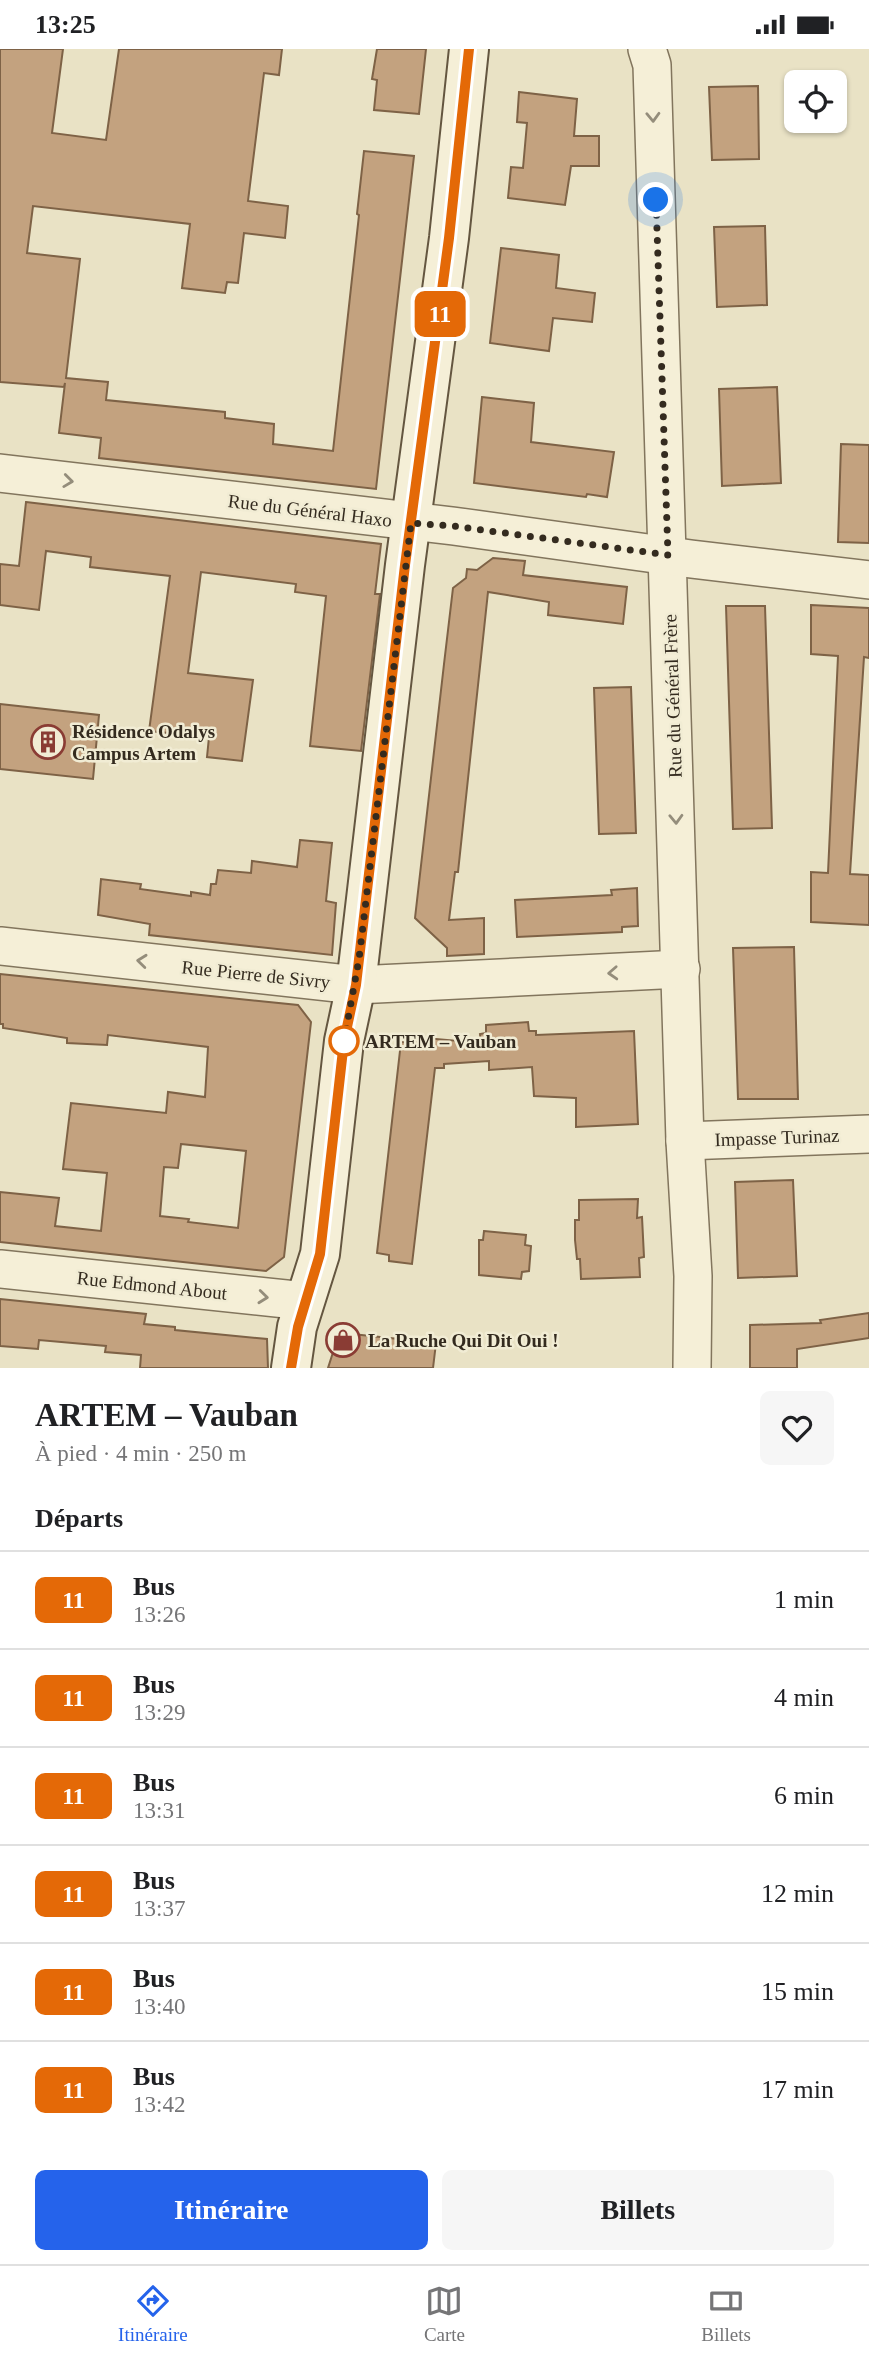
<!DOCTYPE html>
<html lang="fr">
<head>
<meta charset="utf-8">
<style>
	body { margin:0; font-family:"Times New Roman",serif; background:#f6f6f6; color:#202124; height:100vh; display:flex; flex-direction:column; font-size:26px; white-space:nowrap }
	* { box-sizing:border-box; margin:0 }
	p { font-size:23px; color:#757577 }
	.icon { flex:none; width:38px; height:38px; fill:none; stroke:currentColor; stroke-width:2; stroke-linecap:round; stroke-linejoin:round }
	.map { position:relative; height:1319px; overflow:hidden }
	.side { display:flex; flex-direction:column; background:#fff; flex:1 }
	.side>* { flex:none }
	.badge { padding:0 14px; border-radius:10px; font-size:24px; line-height:46px }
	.fabs { position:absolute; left:784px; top:21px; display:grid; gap:14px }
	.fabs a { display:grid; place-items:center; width:63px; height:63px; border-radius:10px; background:#fff; box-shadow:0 2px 5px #0004; font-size:35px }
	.you { position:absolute; width:35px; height:35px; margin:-18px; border:5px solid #fff; border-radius:50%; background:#1a73e8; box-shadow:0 0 0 10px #1a73e833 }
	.map>.badge { position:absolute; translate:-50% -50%; box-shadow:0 0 0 4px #fff }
	h2 { padding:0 35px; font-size:26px; line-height:63px }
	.round { display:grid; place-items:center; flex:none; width:74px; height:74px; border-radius:10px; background:#f6f6f6 }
	.head { display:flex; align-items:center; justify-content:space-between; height:119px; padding:0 35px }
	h1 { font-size:33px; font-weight:600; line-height:52px }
	.cta { display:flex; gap:14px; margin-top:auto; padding:14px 35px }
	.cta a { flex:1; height:80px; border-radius:10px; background:#2563eb; color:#fff; font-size:28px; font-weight:600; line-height:80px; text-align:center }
	.cta a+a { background:#f6f6f6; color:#202124 }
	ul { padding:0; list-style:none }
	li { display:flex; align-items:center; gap:21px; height:98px; padding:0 35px; border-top:2px solid #e0e0e0 }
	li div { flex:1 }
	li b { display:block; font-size:26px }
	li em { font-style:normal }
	li .badge { min-width:77px; font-weight:700; text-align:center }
	.status { display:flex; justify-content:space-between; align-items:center; height:49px; padding:0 35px; background:#fff; direction:ltr }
	.status svg { height:19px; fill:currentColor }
	.menu { display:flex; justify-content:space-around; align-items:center; height:98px; border-top:2px solid #e0e0e0; background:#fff; font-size:19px; color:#757577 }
	.menu a { display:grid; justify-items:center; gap:4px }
	.menu .selected { color:#2563eb }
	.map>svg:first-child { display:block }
	.building { fill:#c3a27f; stroke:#7e6246; stroke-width:2; fill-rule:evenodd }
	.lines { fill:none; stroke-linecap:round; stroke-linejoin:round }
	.street-casing { stroke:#82755d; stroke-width:40 }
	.secondary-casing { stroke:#645640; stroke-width:42 }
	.street { stroke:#f5efd7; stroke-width:37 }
	.secondary { stroke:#f5efd7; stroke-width:38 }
	.oneway { stroke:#948d7b }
	.line-casing { stroke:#fff; stroke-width:16 }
	.line { stroke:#e46907; stroke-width:10 }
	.walk { stroke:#342b1f; stroke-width:7; stroke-dasharray:0 12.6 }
	.stop-dot { fill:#fff; stroke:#e46907; stroke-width:3.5 }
	.labels { text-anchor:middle; stroke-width:5; stroke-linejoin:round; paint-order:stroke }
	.street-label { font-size:19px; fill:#342b1f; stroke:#f1ecd4 }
	.poi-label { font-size:19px; font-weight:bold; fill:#342b1f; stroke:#f1ecd4; text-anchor:start }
	.stop-label { font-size:19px; font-weight:bold; fill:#342b1f; stroke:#f1ecd4; text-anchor:start }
</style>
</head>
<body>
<div class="status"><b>13:25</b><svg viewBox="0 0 49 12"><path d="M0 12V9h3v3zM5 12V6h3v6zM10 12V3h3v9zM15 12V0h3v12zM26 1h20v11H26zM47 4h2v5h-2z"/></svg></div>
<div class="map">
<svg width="869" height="1319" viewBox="0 0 869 1319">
	<rect width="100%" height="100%" fill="#e9e2c5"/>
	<g class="building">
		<polygon points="0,0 63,0 52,84 106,91 119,0 282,0 279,26 264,24 248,152 288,157 285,189 244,184 238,234 227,233 225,244 182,239 190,175 33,157 27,204 80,210 66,329 108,333 106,351 225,363 225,369 274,375 273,395 333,402 359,166 357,165 364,102 414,107 376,440 99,409 101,389 59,384 65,334 64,338 0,333"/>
		<polygon points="377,0 426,0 419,65 374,61 377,31 372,30"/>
		<polygon points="758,37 759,110 712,111 709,38"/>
		<polygon points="519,43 577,50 574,87 599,87 599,117 571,117 565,156 508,149 511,118 523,119 527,74 517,73"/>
		<polygon points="765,177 767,256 717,258 714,178"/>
		<polygon points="501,199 559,206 556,239 595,244 592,273 553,269 549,302 490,294"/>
		<polygon points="777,338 781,434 722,437 719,340"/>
		<polygon points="482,348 534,354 531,393 614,403 607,448 587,445 586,448 474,434"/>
		<polygon points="841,395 869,396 869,494 838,493"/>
		<polygon points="26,453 381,495 375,545 380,545 361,702 310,697 326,547 295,543 296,535 201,523 188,624 253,631 242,712 207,708 209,688 149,682 170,527 90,518 91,508 46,502 39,561 0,556 0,515 19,517"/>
		<polygon points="493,509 525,512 523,526 627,538 623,575 548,566 549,553 488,543 458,823 455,823 449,871 484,869 484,905 447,907 447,899 415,869 444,615 453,539 466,529 467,520 477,521"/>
		<polygon points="811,556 869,559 869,609 864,608 850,825 869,826 869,876 811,873 811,823 828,824 838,607 811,605"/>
		<polygon points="726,557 765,557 772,779 733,780"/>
		<polygon points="631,638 636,784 599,785 594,639"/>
		<polygon points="0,655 99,666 93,730 0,720"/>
		<polygon points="300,791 332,794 326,852 336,854 332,906 149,886 150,875 98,866 101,830 141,835 140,840 191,847 191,843 210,846 211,835 216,835 218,821 251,824 252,812 297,818"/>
		<polygon points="637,839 638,877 622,878 622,883 517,888 515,851 612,846 611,841"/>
		<polygon points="794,898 798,1050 738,1050 733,899"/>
		<path d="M 0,925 L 298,956 L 311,973 L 284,1208 L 266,1222 L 0,1193 L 0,1143 L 59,1149 L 55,1177 L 101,1182 L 107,1124 L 63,1120 L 71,1054 L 166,1064 L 168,1043 L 205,1048 L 208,998 L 108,986 L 107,996 L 67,994 L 67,989 L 3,979 L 3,975 L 0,975 ZM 181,1095 L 246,1102 L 238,1179 L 188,1173 L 189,1170 L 160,1167 L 164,1118 L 178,1119 Z"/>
		<polygon points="528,973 529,982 536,982 536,986 634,982 638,1075 576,1078 576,1049 534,1047 532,1018 489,1021 489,1012 444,1015 444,1019 435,1019 412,1215 389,1212 389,1206 377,1204 401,993 414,994 414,988 481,994 480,985 486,984 486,976"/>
		<polygon points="793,1131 797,1227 738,1229 735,1133"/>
		<polygon points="638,1150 637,1169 642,1168 644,1208 639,1209 640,1228 581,1230 580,1210 577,1210 575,1191 575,1171 579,1171 579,1151"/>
		<polygon points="484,1182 526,1186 525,1196 531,1197 529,1222 522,1223 521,1230 479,1226 479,1191 483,1191"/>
		<polygon points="0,1250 146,1265 144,1275 175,1278 175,1281 267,1290 268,1319 140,1319 141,1306 105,1303 106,1297 39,1291 38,1300 0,1297"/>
		<polygon points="869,1264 869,1289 797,1300 797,1319 750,1319 750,1276 821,1274 820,1271"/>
		<polygon points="352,1285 436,1294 433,1319 328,1319 335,1297"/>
	</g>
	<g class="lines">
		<g class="street-casing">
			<g id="street">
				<polyline points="647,0 652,16 685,1092 693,1227 692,1319"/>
				<polyline points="0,424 453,477 691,510 869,531"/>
				<polyline points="0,897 356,936 681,920"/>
				<polyline points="685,1092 869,1085"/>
				<polyline points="0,1220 305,1252"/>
			</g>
		</g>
		<g class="secondary-casing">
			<polyline id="secondary" points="291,1319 297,1278 320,1205 344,992 356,936 405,516 449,189 469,0"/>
		</g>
		<use href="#street" class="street"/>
		<use href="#secondary" class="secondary"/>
	</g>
	<defs><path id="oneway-chevron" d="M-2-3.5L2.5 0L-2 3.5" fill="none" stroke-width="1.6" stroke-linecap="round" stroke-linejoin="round" transform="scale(1.75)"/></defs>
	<g class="oneway">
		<use href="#oneway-chevron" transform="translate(653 68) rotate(88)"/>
		<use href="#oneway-chevron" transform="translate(68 432) rotate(7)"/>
		<use href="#oneway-chevron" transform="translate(676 770) rotate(88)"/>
		<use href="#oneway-chevron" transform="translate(142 912) rotate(-174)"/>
		<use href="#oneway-chevron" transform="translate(613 924) rotate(177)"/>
		<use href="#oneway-chevron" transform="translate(263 1248) rotate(6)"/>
	</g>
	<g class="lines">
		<g class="line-casing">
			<polyline id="line" points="291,1319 298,1278 320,1205 344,992 356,936 405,516 449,189 469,0"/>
		</g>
		<use href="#line" class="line"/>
		<polyline class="walk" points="344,992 359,910 411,474 453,477 668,506 656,151"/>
	</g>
	<defs>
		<g id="building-ring" transform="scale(1.75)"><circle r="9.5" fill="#f1ecd4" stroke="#8a3c34" stroke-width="1.5"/><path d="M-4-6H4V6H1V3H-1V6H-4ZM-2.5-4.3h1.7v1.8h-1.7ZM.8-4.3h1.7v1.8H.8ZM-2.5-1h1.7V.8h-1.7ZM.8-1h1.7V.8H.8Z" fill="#8a3c34"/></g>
		<g id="shop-ring" transform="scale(1.75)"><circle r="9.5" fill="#f1ecd4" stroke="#8a3c34" stroke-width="1.5"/><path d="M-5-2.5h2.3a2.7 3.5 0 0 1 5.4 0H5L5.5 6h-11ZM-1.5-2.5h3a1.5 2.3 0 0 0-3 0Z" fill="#8a3c34"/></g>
	</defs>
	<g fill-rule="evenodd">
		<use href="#building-ring" x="48" y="693"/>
		<use href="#shop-ring" x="343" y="1291"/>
	</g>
	<circle class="stop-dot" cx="344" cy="992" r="14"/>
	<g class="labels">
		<g class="street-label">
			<text transform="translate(310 461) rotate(7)" y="7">Rue du Général Haxo</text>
			<text transform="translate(672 647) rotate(-92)" y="7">Rue du Général Frère</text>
			<text transform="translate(256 925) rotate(6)" y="7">Rue Pierre de Sivry</text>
			<text transform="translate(777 1088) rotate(-2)" y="7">Impasse Turinaz</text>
			<text transform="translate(152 1236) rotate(6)" y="7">Rue Edmond About</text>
		</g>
		<g class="poi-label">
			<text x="72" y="689">Résidence Odalys<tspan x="72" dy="22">Campus Artem</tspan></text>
			<text x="368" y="1298">La Ruche Qui Dit Oui !</text>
		</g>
		<g class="stop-label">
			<text x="365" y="999">ARTEM – Vauban</text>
		</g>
	</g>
</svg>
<div class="fabs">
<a><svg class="icon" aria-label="locate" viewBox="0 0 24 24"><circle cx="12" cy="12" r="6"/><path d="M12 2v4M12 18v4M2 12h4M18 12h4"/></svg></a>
</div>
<div class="you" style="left:656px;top:151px"></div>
<b class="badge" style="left:440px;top:265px;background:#e46907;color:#fff">11</b>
</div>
<section class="side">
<div class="head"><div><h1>ARTEM – Vauban</h1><p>À pied · 4 min · 250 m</p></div><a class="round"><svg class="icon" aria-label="heart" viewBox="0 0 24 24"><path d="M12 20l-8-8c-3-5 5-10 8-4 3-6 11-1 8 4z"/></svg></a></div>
<h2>Départs</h2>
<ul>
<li><span class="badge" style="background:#e46907;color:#fff">11</span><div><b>Bus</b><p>13:26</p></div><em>1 min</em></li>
<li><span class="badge" style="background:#e46907;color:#fff">11</span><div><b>Bus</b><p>13:29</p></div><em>4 min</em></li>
<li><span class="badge" style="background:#e46907;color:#fff">11</span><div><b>Bus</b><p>13:31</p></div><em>6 min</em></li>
<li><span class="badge" style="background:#e46907;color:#fff">11</span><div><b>Bus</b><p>13:37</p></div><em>12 min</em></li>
<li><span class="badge" style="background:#e46907;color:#fff">11</span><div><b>Bus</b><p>13:40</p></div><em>15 min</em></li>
<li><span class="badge" style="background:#e46907;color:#fff">11</span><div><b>Bus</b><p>13:42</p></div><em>17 min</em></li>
</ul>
<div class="cta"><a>Itinéraire</a><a>Billets</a></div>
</section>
<nav class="menu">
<a class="selected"><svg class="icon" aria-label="directions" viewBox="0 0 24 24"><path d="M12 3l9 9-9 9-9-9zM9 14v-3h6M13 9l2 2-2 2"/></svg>Itinéraire</a>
<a><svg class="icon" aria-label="map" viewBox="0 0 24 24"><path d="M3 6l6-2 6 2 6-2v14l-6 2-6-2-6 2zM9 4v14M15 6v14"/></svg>Carte</a>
<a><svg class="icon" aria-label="tickets" viewBox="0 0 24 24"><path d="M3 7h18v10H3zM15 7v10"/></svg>Billets</a>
</nav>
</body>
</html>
